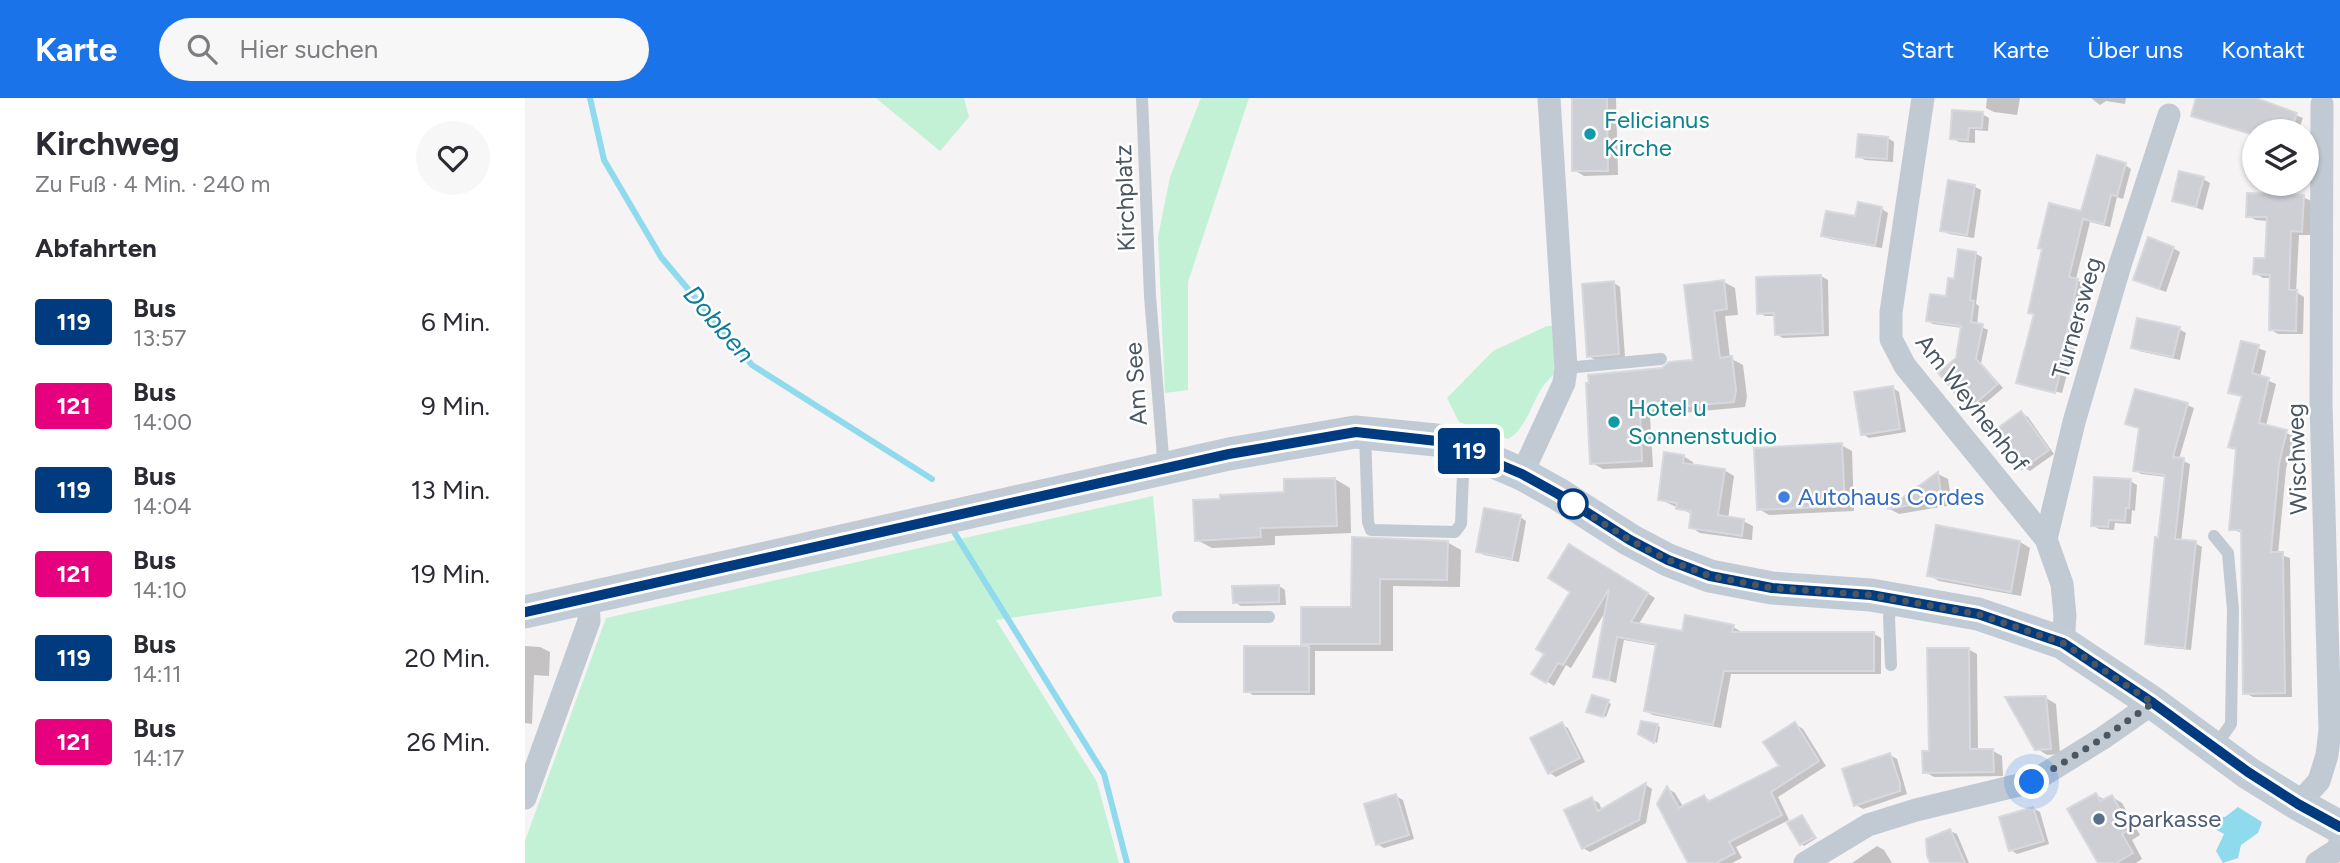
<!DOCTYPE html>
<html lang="de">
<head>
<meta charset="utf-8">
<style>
	body { margin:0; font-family:Figtree,sans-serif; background:#f7f7f7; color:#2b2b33; height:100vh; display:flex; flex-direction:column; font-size:26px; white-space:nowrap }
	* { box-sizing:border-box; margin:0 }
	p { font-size:23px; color:#7c7c81 }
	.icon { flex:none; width:38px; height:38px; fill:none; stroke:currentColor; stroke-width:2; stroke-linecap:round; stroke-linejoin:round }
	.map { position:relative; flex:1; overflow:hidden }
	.side { display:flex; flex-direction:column; background:#fff; width:525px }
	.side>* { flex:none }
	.badge { padding:0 14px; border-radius:5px; font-size:24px; line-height:46px }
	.controls { position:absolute; left:1717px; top:21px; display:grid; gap:14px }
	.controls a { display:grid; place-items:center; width:77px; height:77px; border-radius:50%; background:#fff; box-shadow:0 2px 5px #0004; font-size:35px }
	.you { position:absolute; width:35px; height:35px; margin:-18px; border:5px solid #fff; border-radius:50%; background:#1a73e8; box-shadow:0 0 0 10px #1a73e833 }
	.map>.badge { position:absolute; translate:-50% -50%; box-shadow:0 0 0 4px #fff }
	h2 { padding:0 35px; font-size:26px; line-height:63px }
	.round { display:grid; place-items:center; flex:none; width:74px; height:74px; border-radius:37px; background:#f7f7f7 }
	.summary { display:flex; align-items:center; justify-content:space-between; height:119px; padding:0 35px }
	h1 { font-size:33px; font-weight:700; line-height:52px }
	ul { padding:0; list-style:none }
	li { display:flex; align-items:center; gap:21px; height:84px; padding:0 35px }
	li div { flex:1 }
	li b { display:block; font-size:26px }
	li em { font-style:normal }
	li .badge { min-width:77px; font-weight:700; text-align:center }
	header { display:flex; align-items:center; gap:42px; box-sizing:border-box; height:98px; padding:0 35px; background:#1a73e8; color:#fff }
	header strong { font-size:33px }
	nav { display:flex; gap:38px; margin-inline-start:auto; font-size:24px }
	.search { width:490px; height:63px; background:#f7f7f7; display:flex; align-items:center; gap:18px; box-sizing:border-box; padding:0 24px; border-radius:38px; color:#7c7c81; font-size:26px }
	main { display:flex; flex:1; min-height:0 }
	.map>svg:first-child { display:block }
	.green { fill:#c3f1d5 }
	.water { fill:#90daee }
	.shadow { fill:#0003 }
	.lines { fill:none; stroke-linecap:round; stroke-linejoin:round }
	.stream { stroke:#90daee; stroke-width:6 }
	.building { fill:#cdcfd5; stroke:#d7d9de; stroke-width:2 }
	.service { stroke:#c1cad2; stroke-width:12 }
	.minor { stroke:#c1cad2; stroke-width:23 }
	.secondary { stroke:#c1cbd6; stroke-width:33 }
	.line-casing { stroke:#fff; stroke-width:16 }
	.line { stroke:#003b80; stroke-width:10 }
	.walk { stroke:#4a5661; stroke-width:7; stroke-dasharray:0 12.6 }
	.culture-dot { fill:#0f9aa8; stroke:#fff; stroke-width:2.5 }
	.shop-dot { fill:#3f7fe0; stroke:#fff; stroke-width:2.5 }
	.stop-dot { fill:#fff; stroke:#003b80; stroke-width:3.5 }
	.service-dot { fill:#5c6f8a; stroke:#fff; stroke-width:2.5 }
	.labels { text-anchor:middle; stroke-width:5; stroke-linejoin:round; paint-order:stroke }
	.culture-label { font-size:24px; fill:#0d838f; stroke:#fff; text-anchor:start }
	.street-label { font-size:24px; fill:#4a5661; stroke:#fff }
	.shop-label { font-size:24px; fill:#366cbe; stroke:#fff; text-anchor:start }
	.service-label { font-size:24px; fill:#4e5e75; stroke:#fff; text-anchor:start }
	.water-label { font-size:26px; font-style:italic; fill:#0c7c9b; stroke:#fff }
</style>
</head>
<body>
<header>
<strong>Karte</strong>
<div class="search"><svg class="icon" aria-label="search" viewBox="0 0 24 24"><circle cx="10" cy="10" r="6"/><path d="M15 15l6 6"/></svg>Hier suchen</div>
<nav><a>Start</a><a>Karte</a><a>Über uns</a><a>Kontakt</a></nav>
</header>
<main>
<section class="side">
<div class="summary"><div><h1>Kirchweg</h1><p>Zu Fuß · 4 Min. · 240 m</p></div><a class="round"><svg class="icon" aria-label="heart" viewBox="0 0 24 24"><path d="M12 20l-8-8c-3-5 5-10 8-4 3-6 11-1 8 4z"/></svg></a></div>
<h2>Abfahrten</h2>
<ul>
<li><span class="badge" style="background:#003b80;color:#fff">119</span><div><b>Bus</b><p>13:57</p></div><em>6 Min.</em></li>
<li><span class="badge" style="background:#e6007e;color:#fff">121</span><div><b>Bus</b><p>14:00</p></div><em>9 Min.</em></li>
<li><span class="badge" style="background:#003b80;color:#fff">119</span><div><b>Bus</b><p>14:04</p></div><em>13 Min.</em></li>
<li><span class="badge" style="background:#e6007e;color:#fff">121</span><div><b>Bus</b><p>14:10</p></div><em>19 Min.</em></li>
<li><span class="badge" style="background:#003b80;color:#fff">119</span><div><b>Bus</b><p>14:11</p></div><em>20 Min.</em></li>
<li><span class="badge" style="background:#e6007e;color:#fff">121</span><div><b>Bus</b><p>14:17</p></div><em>26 Min.</em></li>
</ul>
</section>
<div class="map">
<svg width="1815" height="765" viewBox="0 0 1815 765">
	<rect width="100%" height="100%" fill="#f5f3f3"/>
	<g class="green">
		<polygon points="351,0 439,0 444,19 415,53"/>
		<polygon points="676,0 724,0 663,184 663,292 640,295 633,139 645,79"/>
		<path d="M 1022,228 L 1029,228 L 1034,270 C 1028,278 1019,285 1015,293 C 1006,308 1000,332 983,341 L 934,324 L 922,300 L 968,253 Z"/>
		<polygon points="628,398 637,498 471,522 572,684 594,765 0,765 0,743 81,520"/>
	</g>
	<polygon class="water" points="1713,709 1737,724 1733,735 1716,747 1713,760 1698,765 1691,753 1699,736 1686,729 1686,719 1700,719"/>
	<g class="shadow">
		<polygon points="1049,0 1091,0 1093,77 1059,78 1049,72"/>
		<polygon points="1462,0 1495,0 1492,17 1469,14 1461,10"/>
		<polygon points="1566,0 1601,0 1600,6 1581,3 1575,7"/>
		<polygon points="1673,0 1725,0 1778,20 1773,33 1729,33 1729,38 1668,17"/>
		<polygon points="1457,16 1464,20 1463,33 1450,32 1450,45 1434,44 1427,40"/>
		<polygon points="1363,40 1369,44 1368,64 1340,62 1333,58"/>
		<polygon points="1600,67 1606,71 1598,101 1592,99 1585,129 1565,124 1551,181 1559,187 1546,248 1549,250 1537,295 1497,285 1497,287 1493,284 1511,218 1505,214 1557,115"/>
		<polygon points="1678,81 1685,85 1678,112 1649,102"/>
		<polygon points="1450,89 1456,92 1449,140 1424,136 1417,132"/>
		<polygon points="1778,99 1786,103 1785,137 1774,137 1771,194 1779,199 1778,236 1753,236 1745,231 1747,180 1738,180 1730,175 1742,162 1744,123 1731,122 1723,118"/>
		<polygon points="1334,106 1357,111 1363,115 1357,150 1305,141 1298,137 1332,120"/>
		<polygon points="1648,150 1655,154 1641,194 1617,185"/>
		<polygon points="1451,156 1457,159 1451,206 1454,208 1452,227 1463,232 1456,265 1478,290 1451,313 1445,310 1415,276 1432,260 1438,230 1408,226 1402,222 1423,200 1431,184"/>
		<polygon points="1296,178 1303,182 1304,238 1258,240 1251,236 1251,218 1240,218 1234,215 1232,180"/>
		<polygon points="1199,184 1210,190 1213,217 1200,218 1205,260 1218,267 1222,299 1220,309 1125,318 1128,369 1078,371 1067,365 1138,271 1169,264"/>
		<polygon points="1089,185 1095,189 1100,259 1070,262 1064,258"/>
		<polygon points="1654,231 1661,235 1655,262 1614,253 1607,249"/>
		<polygon points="1718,245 1741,253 1735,279 1751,286 1741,328 1769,338 1761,371 1753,456 1765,460 1767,599 1728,599 1720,595 1718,435 1705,431 1713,353 1705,349 1718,299 1705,294"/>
		<polygon points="1368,290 1374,294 1381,334 1344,340 1338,336"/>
		<polygon points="1662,307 1669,310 1654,361 1665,366 1656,444 1670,445 1677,449 1666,552 1628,548 1621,545 1642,379 1616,376 1610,372 1615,331 1602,325"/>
		<polygon points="1496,315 1503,319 1529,356 1505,373 1498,369"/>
		<polygon points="1316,347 1327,353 1329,413 1244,417 1234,411"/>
		<polygon points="1158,358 1168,364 1168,368 1199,372 1209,378 1203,421 1218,423 1228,428 1227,442 1175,435 1166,429 1167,416 1134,401"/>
		<polygon points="1413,376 1423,381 1427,407 1374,416 1365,411"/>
		<polygon points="810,381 825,390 826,435 750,438 750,447 687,450 672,442 761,396"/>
		<polygon points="1605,383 1612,387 1610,413 1607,412 1606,426 1590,425 1589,432 1574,431 1567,427"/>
		<polygon points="995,419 1001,423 994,464 959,457 953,453"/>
		<polygon points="829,440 922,444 936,452 935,489 868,488 868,553 790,553 790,597 728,597 721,593 721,550 786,550 778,545 828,511"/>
		<polygon points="1495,444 1505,450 1496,498 1414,483 1404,477"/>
		<polygon points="1044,448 1130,500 1113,527 1158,535 1208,529 1215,533 1215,536 1349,536 1356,540 1356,576 1206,576 1196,630 1128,617 1121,613 1133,548 1099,542 1091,585 1070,578 1082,511 1046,570 1041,567 1029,588 1009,575 1021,555 1048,493"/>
		<polygon points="754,488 760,492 761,507 716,508 709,504"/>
		<polygon points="0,548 15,549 25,554 24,578 9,577 7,626 0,625"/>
		<polygon points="1443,551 1452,556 1453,653 1468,653 1477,658 1478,678 1409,679 1400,674"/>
		<polygon points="1521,600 1531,606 1535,656 1522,657 1511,650"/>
		<polygon points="1083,604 1086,606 1081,619 1064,613"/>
		<polygon points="1036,626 1043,630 1060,664 1031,679 1025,675"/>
		<polygon points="1270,626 1278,631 1301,668 1253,699 1264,722 1211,749 1217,760 1207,765 1165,765 1142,690 1150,695 1159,710 1179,699 1186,703 1256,669"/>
		<polygon points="1132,628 1135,629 1132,645 1115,635"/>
		<polygon points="1365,657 1372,661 1382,696 1338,711 1331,707"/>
		<polygon points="1121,687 1127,691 1121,725 1065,754 1058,750 1067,701 1074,705 1077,712"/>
		<polygon points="1571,697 1580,702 1587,699 1597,705 1615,737 1607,742 1617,761 1611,765 1575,765"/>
		<polygon points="871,698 878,702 889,741 859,750 852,746"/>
		<polygon points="1508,710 1515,714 1524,746 1492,756 1486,752"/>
		<polygon points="1277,719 1292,740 1279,748 1276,746"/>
		<polygon points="1425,733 1432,736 1444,765 1407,765"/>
		<polygon points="1352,748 1359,752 1367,765 1327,765"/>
	</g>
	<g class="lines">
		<g class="stream">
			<polyline points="65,0 79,62 136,159 227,267 407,381"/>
			<polyline points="429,434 579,676 602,765"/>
		</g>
	</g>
	<g class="building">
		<polygon points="1047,0 1082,0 1083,73 1047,73"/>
		<polygon points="1671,0 1731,0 1772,15 1766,33 1729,33 1729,37 1666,18"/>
		<polygon points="1427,12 1458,14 1457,30 1444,30 1443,42 1425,41"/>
		<polygon points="1333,36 1363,39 1362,61 1331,59"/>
		<polygon points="1572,57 1601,65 1592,98 1586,97 1579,126 1558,121 1544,179 1553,181 1540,243 1543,244 1530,295 1491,285 1509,216 1503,215 1517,151 1513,150 1524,105 1556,113"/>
		<polygon points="1654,73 1679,79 1671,109 1647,103"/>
		<polygon points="1423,82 1450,87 1442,137 1415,133"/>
		<polygon points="1722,95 1779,97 1777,134 1766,133 1764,192 1772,192 1771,233 1744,232 1745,177 1728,176 1729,160 1740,160 1742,119 1721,119"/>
		<polygon points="1333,104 1357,109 1350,148 1296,138 1301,113 1330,118"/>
		<polygon points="1623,139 1649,149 1634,191 1608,182"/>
		<polygon points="1433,151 1451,154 1445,202 1449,203 1446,224 1458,226 1451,261 1473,286 1444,311 1413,275 1431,260 1436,228 1401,223 1405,196 1421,198 1423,180 1429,181"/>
		<polygon points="1296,177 1298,235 1250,237 1249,215 1232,216 1231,179"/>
		<polygon points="1199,182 1202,211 1189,213 1195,260 1207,258 1211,292 1209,304 1115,312 1117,363 1065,366 1061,285 1064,285 1063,277 1137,270 1144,264 1168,262 1159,187"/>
		<polygon points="1089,183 1094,256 1062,259 1057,186"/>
		<polygon points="1612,220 1655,229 1648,259 1606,250"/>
		<polygon points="1716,243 1734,247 1727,275 1744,280 1734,325 1762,332 1754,366 1746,454 1758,454 1760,595 1718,596 1716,432 1704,432 1711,351 1703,349 1717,298 1703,295"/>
		<polygon points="1368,288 1375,331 1336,337 1329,294"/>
		<polygon points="1610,291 1663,305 1648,359 1659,360 1650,441 1671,443 1660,550 1620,546 1630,439 1633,440 1640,377 1608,373 1614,330 1600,326"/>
		<polygon points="1496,313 1524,352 1497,371 1470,332"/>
		<polygon points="1317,345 1320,408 1232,412 1229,350"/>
		<polygon points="1139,354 1159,357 1158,365 1200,371 1193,417 1219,421 1217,438 1164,430 1166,413 1151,411 1152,405 1133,402"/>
		<polygon points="1413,374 1417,402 1362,411"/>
		<polygon points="1569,379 1606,381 1604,410 1601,410 1600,423 1584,422 1583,429 1566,428"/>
		<polygon points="810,380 812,428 735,430 736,439 670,443 668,402 695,401 695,397 759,394 759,381"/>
		<polygon points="959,410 996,417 987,461 951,454"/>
		<polygon points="1411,427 1495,443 1486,494 1402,478"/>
		<polygon points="827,439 923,443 922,482 855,481 855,546 776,546 776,509 826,509"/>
		<polygon points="1044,446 1123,495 1106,524 1157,533 1160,517 1209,527 1207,534 1349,534 1349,573 1199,573 1188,627 1119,613 1131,546 1092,539 1084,582 1068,579 1084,491 1038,567 1033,565 1021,585 1006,576 1019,556 1011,551 1045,494 1023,480"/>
		<polygon points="754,487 754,504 708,505 707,488"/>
		<rect x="719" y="548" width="65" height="46"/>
		<polygon points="1402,550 1444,550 1445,651 1468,651 1469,674 1398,675 1397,653 1404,653"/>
		<polygon points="1067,597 1084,602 1078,619 1061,614"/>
		<polygon points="1521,598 1526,651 1510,652 1480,599"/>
		<polygon points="1116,623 1133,626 1129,645 1113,636"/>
		<polygon points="1037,624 1055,660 1023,676 1005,640"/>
		<polygon points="1270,624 1294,663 1246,694 1257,717 1204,744 1210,755 1191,765 1163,765 1132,706 1142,688 1154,710 1179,697 1183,704 1254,668 1238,644"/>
		<polygon points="1365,655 1375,686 1375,693 1329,708 1317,671"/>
		<polygon points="1121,685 1114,722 1057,751 1039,712 1067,699 1073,713"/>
		<polygon points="1571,695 1575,703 1587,697 1606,731 1597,736 1608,755 1591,765 1573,765 1542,711"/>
		<polygon points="871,696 884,737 851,747 839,706"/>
		<polygon points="1508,709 1519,743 1484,753 1474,719"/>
		<polygon points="1277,717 1290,739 1275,747 1262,725"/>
		<polygon points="1425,731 1440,765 1405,765 1402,757 1401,741"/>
	</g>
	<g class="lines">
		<g class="service">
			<polyline points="617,0 625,198 639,371"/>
			<polyline points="1041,270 1136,261"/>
			<polyline points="840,335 843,424 846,432 930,434 936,426 939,352"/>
			<polyline points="1689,438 1703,455 1708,512 1706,626 1689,650"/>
			<polyline points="653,519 744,519"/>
			<polyline points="1366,567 1364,519 1369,502"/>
		</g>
		<g class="minor">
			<polyline points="1398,0 1366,214 1366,241 1380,268 1521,441 1537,486 1540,518 1538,545"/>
			<polyline points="997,376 1039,285 1041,270 1024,0"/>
			<polyline points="1521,441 1549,324 1595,167 1644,17"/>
			<polyline points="0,700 64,523 63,500"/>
			<polyline points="1773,706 1794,683 1802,657 1805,632 1796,305 1797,6"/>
			<polyline points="1280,765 1343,727 1391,712 1507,684 1578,640 1628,605"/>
			<polyline points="1792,765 1812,752 1815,745"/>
		</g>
		<polyline class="secondary" points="0,514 704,356 830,334 921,343 997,376 1033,396 1105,442 1143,462 1185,478 1247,490 1346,497 1453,516 1538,545 1628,605 1723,675 1773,706 1815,729"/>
	</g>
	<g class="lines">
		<g class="line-casing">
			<polyline id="line" points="0,514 704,356 831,334 921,344 997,376 1033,396 1105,442 1143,462 1185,478 1247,490 1346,497 1453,516 1538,545 1628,605 1723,674 1773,706 1815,729"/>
		</g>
		<use href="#line" class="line"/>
		<polyline class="walk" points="1048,406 1105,442 1143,462 1185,478 1247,490 1346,497 1453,516 1538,545 1628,605 1578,640 1507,684"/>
	</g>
	<g class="culture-dot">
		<circle cx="1065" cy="36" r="7"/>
		<circle cx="1089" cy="324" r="7"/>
	</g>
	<circle class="shop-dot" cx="1259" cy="399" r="7"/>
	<circle class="stop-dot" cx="1048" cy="406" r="14"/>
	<circle class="service-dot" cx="1574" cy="721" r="7"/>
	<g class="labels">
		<g class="culture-label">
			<text x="1079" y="30">Felicianus<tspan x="1079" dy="28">Kirche</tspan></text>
			<text x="1103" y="318">Hotel u<tspan x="1103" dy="28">Sonnenstudio</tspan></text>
		</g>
		<g class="street-label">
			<text transform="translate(600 100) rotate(-92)" y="8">Kirchplatz</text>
			<text transform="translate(1552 220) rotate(-74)" y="8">Turnersweg</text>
			<text transform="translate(611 286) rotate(-94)" y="8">Am See</text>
			<text transform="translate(1447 305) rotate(52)" y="8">Am Weyhenhof</text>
			<text transform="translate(1772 361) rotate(-92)" y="8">Wischweg</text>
		</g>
		<g class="shop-label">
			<text x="1273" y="407">Autohaus Cordes</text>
		</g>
		<g class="service-label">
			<text x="1588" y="729">Sparkasse</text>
		</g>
		<g class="water-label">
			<text transform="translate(194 226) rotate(49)" y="9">Dobben</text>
		</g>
	</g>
</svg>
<div class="controls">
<a><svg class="icon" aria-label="layers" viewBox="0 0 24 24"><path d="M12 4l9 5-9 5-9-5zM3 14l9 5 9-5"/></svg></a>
</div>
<div class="you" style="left:1507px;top:684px"></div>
<b class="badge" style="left:944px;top:353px;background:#003b80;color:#fff">119</b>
</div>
</main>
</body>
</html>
